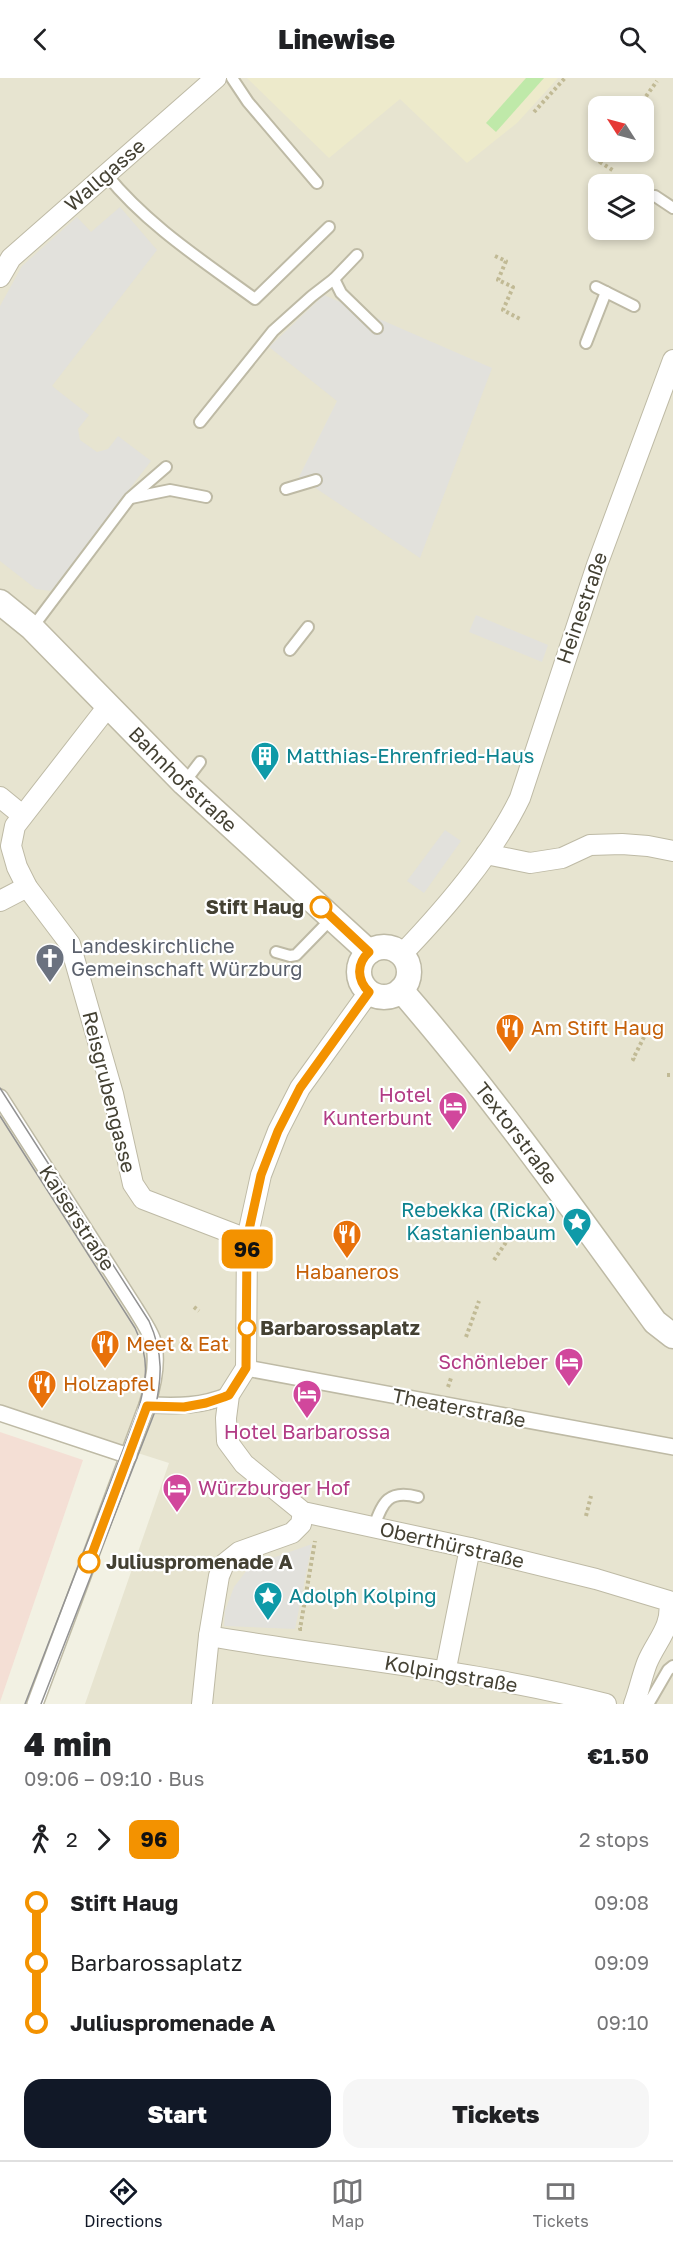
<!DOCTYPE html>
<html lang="en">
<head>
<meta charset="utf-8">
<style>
	body { margin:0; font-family:"Golos Text",sans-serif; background:#f6f6f6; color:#202124; height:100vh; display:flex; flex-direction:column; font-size:22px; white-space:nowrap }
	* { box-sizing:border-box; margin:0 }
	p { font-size:20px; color:#757577 }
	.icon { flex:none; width:33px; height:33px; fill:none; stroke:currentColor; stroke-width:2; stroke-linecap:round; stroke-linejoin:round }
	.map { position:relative; height:1626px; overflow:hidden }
	.side { display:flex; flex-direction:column; background:#fff; flex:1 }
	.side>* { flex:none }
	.badge { padding:0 12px; border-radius:9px; font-size:21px; line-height:39px }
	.needle { width:39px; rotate:306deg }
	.tools { position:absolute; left:588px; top:18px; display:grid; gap:12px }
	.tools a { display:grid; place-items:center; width:66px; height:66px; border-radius:12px; background:#fff; box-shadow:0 3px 9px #0003; font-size:30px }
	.map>.badge { position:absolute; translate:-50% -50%; box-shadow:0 0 0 3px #fff }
	.legs { display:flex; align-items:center; gap:9px; height:66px; padding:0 24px; font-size:20px }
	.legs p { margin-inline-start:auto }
	.head { display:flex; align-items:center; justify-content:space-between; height:102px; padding:0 24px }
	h1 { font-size:33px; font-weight:800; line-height:45px }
	.cta { display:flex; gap:12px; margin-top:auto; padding:12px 24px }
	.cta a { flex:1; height:69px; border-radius:18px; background:#111827; color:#fff; font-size:24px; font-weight:800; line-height:69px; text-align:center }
	.cta a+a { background:#f6f6f6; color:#202124 }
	ul { padding:0 24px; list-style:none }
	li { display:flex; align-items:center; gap:21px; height:60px; font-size:22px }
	li i { display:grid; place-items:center; width:9px; height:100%; margin:0 8px; background:currentColor }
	li i::after { content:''; width:15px; height:15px; margin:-8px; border:4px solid; border-radius:50%; background:#fff }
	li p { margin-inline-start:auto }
	li:first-child i { background:linear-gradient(#0000 50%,currentColor 0) }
	li:last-child i { background:linear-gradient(currentColor 50%,#0000 0) }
	header { display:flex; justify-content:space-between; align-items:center; height:78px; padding:0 24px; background:#fff; font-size:27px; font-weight:800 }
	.menu { display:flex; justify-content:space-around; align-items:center; height:84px; border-top:2px solid #e0e0e0; background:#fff; font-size:16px; color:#757577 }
	.menu a { display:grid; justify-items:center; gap:3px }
	.menu .on { color:#111827 }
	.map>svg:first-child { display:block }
	.residential { fill:#e7e4d0; fill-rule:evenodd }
	.education { fill:#edeacb }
	.medical { fill:#f4dfd5 }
	.green { fill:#bfe9a9 }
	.parking { fill:#e2e1dc }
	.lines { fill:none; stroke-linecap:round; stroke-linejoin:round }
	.service-casing { stroke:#bebaa5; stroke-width:14 }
	.pedestrian-casing { stroke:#bebaa5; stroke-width:18 }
	.minor-casing { stroke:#bebaa5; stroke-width:22 }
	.tertiary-casing { stroke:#bebaa5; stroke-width:27 }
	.path { stroke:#c1ba95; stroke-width:4; stroke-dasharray:3 3; stroke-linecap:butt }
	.service { stroke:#fff; stroke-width:10 }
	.pedestrian { stroke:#fff; stroke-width:15 }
	.minor { stroke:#fff; stroke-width:20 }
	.tertiary { stroke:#fff; stroke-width:24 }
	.tram { stroke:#939393; stroke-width:1.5 }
	.line-1-casing { stroke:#fff; stroke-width:14 }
	.line-1 { stroke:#f39200; stroke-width:9 }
	.stop-1-dot { fill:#fff; stroke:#f39200; stroke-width:3 }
	.labels { text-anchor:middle; stroke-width:4.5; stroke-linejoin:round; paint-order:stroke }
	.street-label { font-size:20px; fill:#444133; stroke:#fff }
	.culture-label { font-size:20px; fill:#0d838f; stroke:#fff; text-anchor:start }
	.stop-label { font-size:20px; font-weight:bold; fill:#444133; stroke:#fff; text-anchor:start }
	.worship-label { font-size:20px; fill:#5b616d; stroke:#fff; text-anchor:start }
	.food-label { font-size:20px; fill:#c56008; stroke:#fff; text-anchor:start }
	.hotel-label { font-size:20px; fill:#b23c85; stroke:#fff; text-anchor:end }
</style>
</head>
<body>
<header><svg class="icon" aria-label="back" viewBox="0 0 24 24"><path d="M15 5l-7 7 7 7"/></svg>Linewise<svg class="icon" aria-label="search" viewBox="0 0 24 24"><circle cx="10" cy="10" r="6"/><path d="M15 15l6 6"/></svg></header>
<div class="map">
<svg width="673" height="1626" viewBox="0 0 673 1626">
	<rect width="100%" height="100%" fill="#f2f1e3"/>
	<path class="residential" d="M 0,0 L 673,0 L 673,1626 L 85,1626 L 169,1385 L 0,1331 ZM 598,28 L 644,28 L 644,74 L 598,74 ZM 598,106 L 644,106 L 644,152 L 598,152 Z"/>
	<polygon class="education" points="247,0 558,0 517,45 467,85 400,21 329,80"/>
	<polygon class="medical" points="0,1354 83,1382 0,1624"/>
	<polygon class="green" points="526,0 544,0 496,54 486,45"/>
	<g class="parking">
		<polygon points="120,129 157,172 52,308 89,337 78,351 80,362 97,374 108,371 118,358 151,383 51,513 36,511 0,483 0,228 22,188 77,139 91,154"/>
		<polygon points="324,217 492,290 420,480 299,399 337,323 269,269"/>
		<polygon points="476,537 548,567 542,584 469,554"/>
		<polygon points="445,752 461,763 424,815 407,803"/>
		<polygon points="312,1466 295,1551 224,1548 225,1533 234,1509 247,1492 264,1483"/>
	</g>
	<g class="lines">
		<g class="service-casing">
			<g id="service">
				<polyline points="232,0 248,24 317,105"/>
				<path d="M 106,96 C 147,147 203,183 255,221 L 329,149"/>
				<polyline points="655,118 673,130"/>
				<polyline points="334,201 357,177"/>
				<polyline points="596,209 634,228"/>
				<polyline points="586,265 606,214"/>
				<polyline points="200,344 273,253 312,218 334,201 341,215 377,250"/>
				<polyline points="286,411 316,402"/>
				<polyline points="131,420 170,412 206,419"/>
				<polyline points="32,550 130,420 166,389"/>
				<polyline points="290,572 308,549"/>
				<polyline points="184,705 200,684"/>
				<polyline points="276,874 290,878 296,877 332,840"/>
				<path d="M 374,1449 C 382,1424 389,1411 418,1419"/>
				<polyline points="636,1620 650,1623 668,1592 673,1588"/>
			</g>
		</g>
		<g class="pedestrian-casing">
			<g id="pedestrian">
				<path d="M 0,1019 L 135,1230 C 141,1240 148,1250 152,1260 C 159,1280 153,1308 147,1327 L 35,1626"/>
				<polyline points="246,1290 673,1369"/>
				<path d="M 147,1327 C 178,1328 200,1329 229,1317"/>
				<polyline points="0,1335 129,1378"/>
			</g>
		</g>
		<g class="minor-casing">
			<g id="minor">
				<polyline points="0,199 11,180 216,0"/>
				<polyline points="109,627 15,748 11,768 17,789 27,809 70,866 113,1016 133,1106 143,1121 247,1161"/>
				<polyline points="0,719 22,737"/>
				<polyline points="486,776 530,785 562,780 590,767 622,766 648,768 673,773"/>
				<polyline points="0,823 27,809"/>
				<path d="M 402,876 C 445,831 493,776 520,720 L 597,487 L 673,282"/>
				<path d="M 369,914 L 300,1010 L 278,1053 L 261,1097 L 247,1161 L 246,1290 L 229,1317 L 226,1340 L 227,1363 L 244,1386 L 303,1434 L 470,1470 L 596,1501 L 669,1523 C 673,1549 656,1563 647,1585 C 642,1598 639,1613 634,1626"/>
				<path d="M 209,1558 C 341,1581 476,1592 606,1626"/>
				<polyline points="445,1595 470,1470"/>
				<polyline points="202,1626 209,1558 219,1498 224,1486 239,1474 292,1455 301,1446 303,1434"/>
			</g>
		</g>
		<g class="tertiary-casing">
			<g id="tertiary">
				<path id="s1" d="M 0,524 L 32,550 L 184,705 L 369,874"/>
				<circle cx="384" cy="894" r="25"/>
				<path id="s2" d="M 401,912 C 493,1018 573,1131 655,1244 L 673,1258"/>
			</g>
		</g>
		<g class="path">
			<polyline points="639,28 657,3"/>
			<polyline points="534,34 565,0"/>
			<polyline points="607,74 600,84 614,93"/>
			<polyline points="495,178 506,183 498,202 513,209 503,232 522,242"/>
			<polyline points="635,982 633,981 647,953 650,952"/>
			<polyline points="667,997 673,997"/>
			<polyline points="494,1182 513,1154"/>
			<polyline points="194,1229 199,1233"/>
			<polyline points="466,1259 479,1223"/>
			<polyline points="448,1309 451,1300"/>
			<polyline points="586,1438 591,1418"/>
			<polyline points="302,1551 300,1551 315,1463"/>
		</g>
		<use href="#service" class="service"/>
		<use href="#pedestrian" class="pedestrian"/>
		<use href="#minor" class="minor"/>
		<use href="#tertiary" class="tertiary"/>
		<g class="tram">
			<path d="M 0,1010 L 149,1243 C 164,1276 162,1301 154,1336 L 41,1626"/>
			<path d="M 0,1038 L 135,1250 C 150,1281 147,1300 138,1333 L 25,1626"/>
		</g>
	</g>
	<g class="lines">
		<g class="line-1-casing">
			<path id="line-1" d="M 89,1484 L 147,1328 L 184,1329 L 206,1325 L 224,1319 L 229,1317 L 246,1290 L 247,1161 L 261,1097 L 278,1053 L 300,1010 L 369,914 C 357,902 356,886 369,874 L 321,829"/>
		</g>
		<use href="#line-1" class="line-1"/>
	</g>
	<defs>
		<g id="building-pin" transform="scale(1.5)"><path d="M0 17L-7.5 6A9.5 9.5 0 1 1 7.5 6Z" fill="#0f9aa8" stroke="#fff"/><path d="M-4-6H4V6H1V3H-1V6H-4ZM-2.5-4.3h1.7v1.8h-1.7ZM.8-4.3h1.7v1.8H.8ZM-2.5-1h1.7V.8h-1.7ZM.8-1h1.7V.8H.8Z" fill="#fff"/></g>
		<g id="church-pin" transform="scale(1.5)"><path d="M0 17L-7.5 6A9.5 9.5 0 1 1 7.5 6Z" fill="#6b7280" stroke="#fff"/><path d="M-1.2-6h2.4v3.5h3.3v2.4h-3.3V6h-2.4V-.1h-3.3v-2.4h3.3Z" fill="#fff"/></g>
		<g id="restaurant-pin" transform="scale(1.5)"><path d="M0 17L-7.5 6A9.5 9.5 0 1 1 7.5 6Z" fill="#e8710a" stroke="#fff"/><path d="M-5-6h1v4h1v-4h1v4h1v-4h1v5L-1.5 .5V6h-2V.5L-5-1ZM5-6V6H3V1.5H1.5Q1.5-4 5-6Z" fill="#fff"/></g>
		<g id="hotel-pin" transform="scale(1.5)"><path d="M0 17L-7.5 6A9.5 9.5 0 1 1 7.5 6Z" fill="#d1479c" stroke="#fff"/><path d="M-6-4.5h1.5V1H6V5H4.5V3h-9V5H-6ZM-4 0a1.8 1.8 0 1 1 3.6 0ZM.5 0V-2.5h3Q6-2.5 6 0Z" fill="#fff"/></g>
		<g id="sight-pin" transform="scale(1.5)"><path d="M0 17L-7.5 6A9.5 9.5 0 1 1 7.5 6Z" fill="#0f9aa8" stroke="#fff"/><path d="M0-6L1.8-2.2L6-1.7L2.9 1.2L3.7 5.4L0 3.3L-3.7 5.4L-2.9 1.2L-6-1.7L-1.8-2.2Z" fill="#fff"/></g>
	</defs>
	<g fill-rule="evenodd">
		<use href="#building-pin" x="265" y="678"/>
		<use href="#church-pin" x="50" y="880"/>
		<use href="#restaurant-pin" x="510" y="950"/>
		<use href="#hotel-pin" x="453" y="1028"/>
		<use href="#sight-pin" x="577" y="1144"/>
		<use href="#restaurant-pin" x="347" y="1156"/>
		<use href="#restaurant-pin" x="105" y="1266"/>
		<use href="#hotel-pin" x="569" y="1284"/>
		<use href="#restaurant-pin" x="42" y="1306"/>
		<use href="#hotel-pin" x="307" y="1316"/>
		<use href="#hotel-pin" x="177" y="1410"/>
		<use href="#sight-pin" x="268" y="1518"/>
	</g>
	<g class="stop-1-dot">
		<circle cx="321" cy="829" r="10"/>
		<circle cx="247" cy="1250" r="8"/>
		<circle cx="89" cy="1484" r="10"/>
	</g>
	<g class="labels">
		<g class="street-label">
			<text transform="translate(105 97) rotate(-41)" y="7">Wallgasse</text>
			<text transform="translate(582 530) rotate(-71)" y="7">Heinestraße</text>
			<text dy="7" stroke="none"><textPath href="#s1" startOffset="255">Bahnhofstraße</textPath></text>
			<text transform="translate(109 1014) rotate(76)" y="7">Reisgrubengasse</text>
			<text dy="7" stroke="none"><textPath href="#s2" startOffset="184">Textorstraße</textPath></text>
			<text transform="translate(77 1140) rotate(57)" y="7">Kaiserstraße</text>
			<text transform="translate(459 1330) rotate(11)" y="7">Theaterstraße</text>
			<text transform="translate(452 1467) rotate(13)" y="7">Oberthürstraße</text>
			<text transform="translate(451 1596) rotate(10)" y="7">Kolpingstraße</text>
		</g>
		<g class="culture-label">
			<text x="286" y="685">Matthias-Ehrenfried-Haus</text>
			<text x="556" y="1139" text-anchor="end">Rebekka (Ricka)<tspan x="556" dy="23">Kastanienbaum</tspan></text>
			<text x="289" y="1525">Adolph Kolping</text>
		</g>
		<g class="stop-label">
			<text x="304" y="836" text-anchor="end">Stift Haug</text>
			<text x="260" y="1257">Barbarossaplatz</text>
			<text x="106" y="1491">Juliuspromenade A</text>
		</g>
		<g class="worship-label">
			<text x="71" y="875">Landeskirchliche<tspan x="71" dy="23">Gemeinschaft Würzburg</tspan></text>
		</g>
		<g class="food-label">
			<text x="531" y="957">Am Stift Haug</text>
			<text x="347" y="1201" text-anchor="middle">Habaneros</text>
			<text x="126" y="1273">Meet &amp; Eat</text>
			<text x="63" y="1313">Holzapfel</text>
		</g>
		<g class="hotel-label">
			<text x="432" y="1024">Hotel<tspan x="432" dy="23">Kunterbunt</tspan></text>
			<text x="548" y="1291">Schönleber</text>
			<text x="307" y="1361" text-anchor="middle">Hotel Barbarossa</text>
			<text x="198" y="1417" text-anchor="start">Würzburger Hof</text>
		</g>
	</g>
</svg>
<div class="tools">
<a><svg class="needle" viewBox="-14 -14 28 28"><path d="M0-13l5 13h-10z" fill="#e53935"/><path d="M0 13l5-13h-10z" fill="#757577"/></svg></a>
<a><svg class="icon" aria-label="layers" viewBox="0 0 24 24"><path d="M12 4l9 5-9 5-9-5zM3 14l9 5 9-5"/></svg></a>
</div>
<b class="badge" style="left:247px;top:1171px;background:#f39200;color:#111">96</b>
</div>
<section class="side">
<div class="head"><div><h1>4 min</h1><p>09:06 – 09:10 · Bus</p></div><b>€1.50</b></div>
<div class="legs"><svg class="icon" aria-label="walk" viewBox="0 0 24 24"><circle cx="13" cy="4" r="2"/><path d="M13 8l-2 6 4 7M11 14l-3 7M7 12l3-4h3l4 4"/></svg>2<svg class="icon" aria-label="forward" viewBox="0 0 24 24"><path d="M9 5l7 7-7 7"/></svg><b class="badge" style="background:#f39200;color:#111">96</b><p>2 stops</p></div>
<ul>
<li><i style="color:#f39200"></i><b>Stift Haug</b><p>09:08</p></li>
<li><i style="color:#f39200"></i><span>Barbarossaplatz</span><p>09:09</p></li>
<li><i style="color:#f39200"></i><b>Juliuspromenade A</b><p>09:10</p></li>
</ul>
<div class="cta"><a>Start</a><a>Tickets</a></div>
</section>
<nav class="menu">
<a class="on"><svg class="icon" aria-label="directions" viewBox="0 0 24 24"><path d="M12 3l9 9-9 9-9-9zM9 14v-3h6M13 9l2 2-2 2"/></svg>Directions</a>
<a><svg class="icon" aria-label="map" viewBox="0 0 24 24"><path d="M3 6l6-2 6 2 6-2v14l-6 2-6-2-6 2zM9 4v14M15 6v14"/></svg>Map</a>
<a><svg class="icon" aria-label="tickets" viewBox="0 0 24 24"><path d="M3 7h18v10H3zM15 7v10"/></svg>Tickets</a>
</nav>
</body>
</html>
